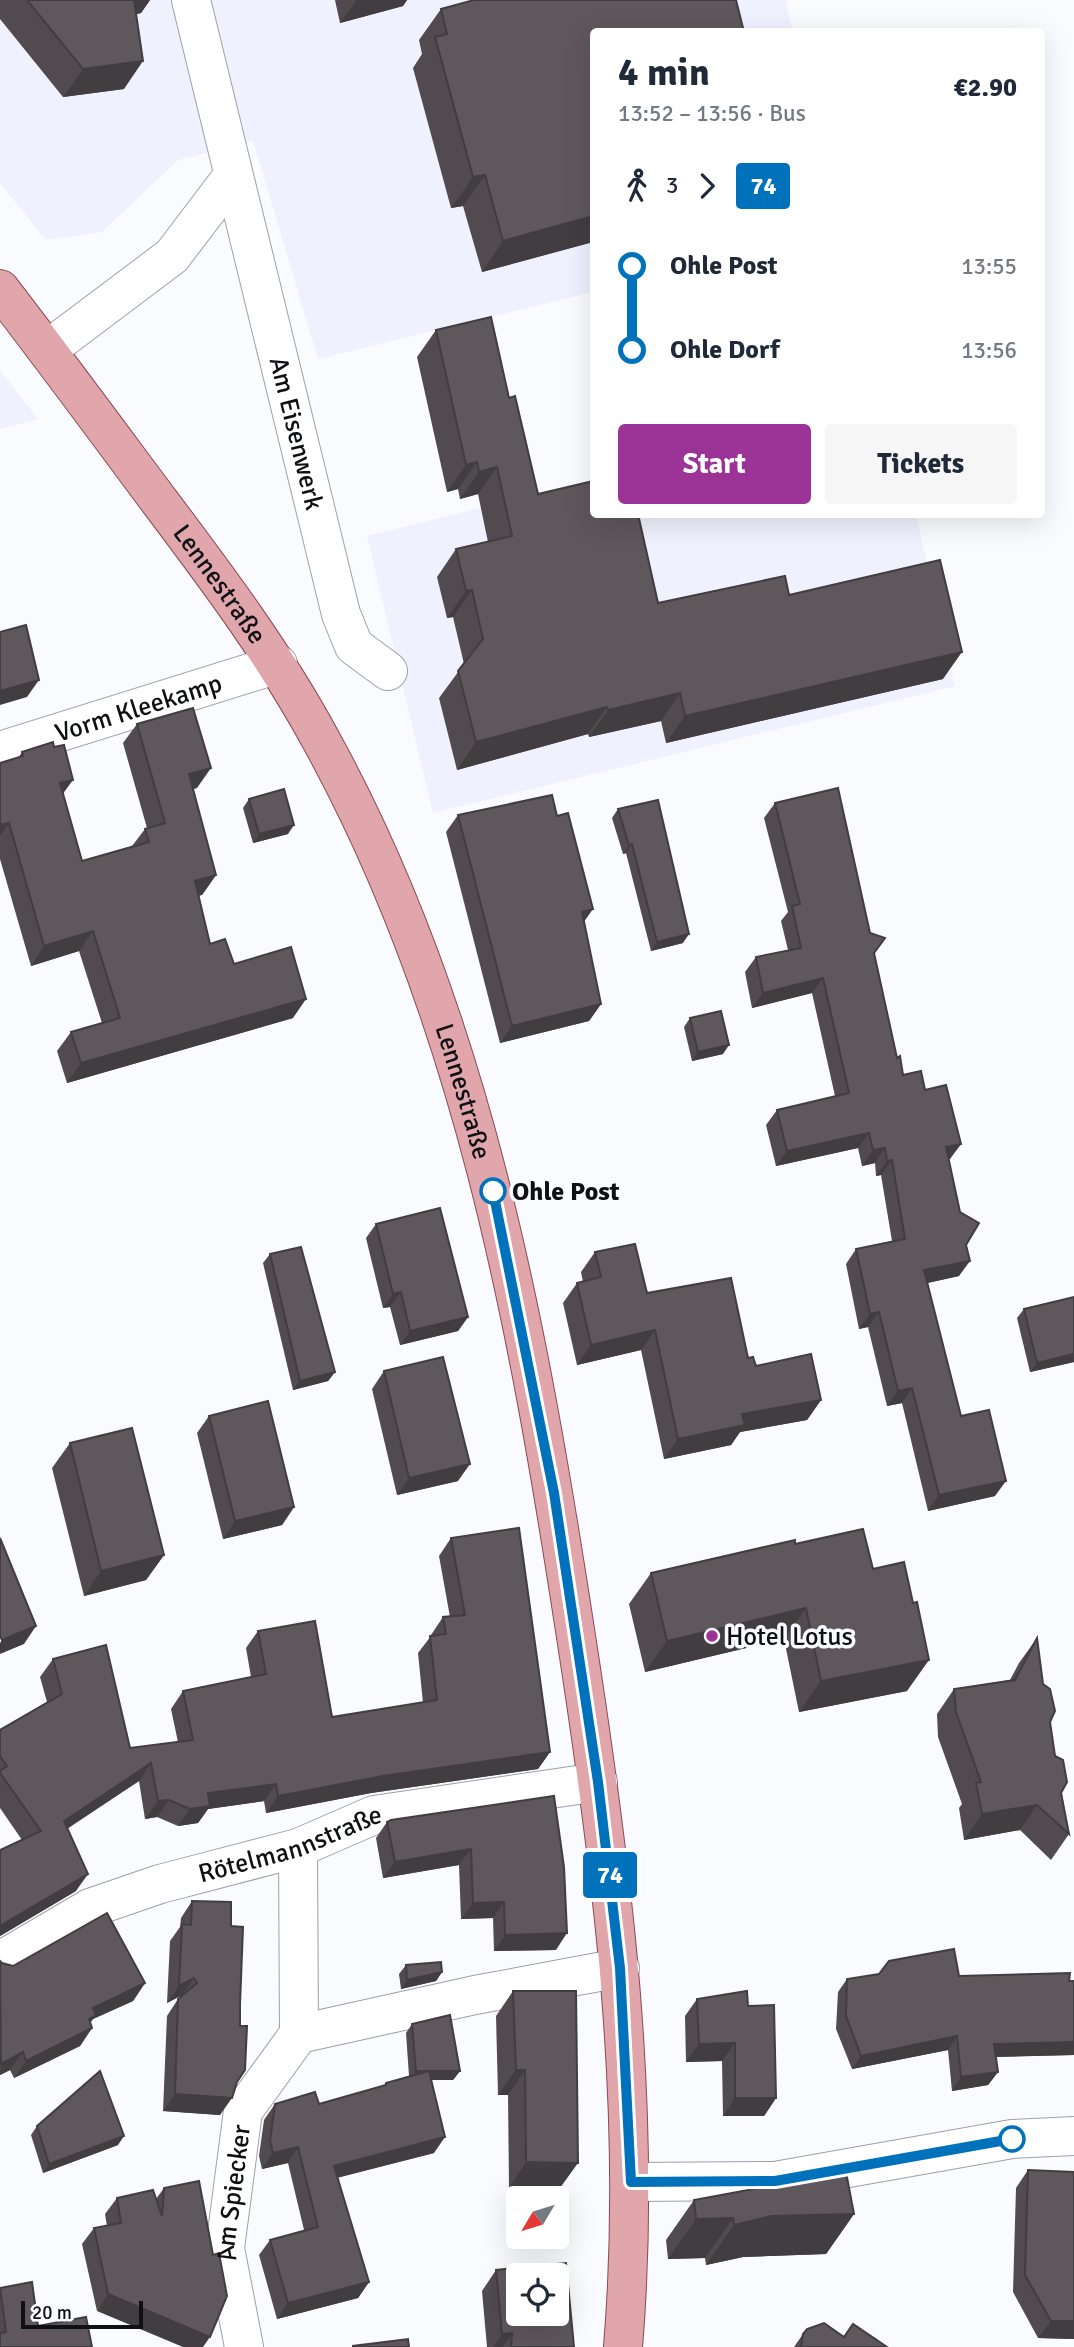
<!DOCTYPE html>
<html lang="en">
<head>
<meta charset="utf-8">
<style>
	body { margin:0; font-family:Signika,sans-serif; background:#f6f6f7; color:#1f2937; height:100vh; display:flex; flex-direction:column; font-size:26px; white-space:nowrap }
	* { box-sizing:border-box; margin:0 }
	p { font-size:23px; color:#747a83 }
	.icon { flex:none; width:38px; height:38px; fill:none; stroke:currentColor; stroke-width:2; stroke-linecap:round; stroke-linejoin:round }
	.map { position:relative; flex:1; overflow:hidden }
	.details { position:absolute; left:590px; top:28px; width:455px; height:490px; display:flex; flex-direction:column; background:#fff; border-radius:7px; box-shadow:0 7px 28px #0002 }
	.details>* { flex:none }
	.badge { padding:0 14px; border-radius:5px; font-size:24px; line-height:46px }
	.needle { width:46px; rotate:232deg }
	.controls { position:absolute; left:506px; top:2186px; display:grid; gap:14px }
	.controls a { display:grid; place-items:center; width:63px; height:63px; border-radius:7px; background:#fff; box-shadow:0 7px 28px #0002; font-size:35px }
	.scale { position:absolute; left:21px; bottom:18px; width:122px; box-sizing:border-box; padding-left:7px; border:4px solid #0f1013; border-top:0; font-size:19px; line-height:24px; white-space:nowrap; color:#0f1013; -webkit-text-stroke:5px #fafbff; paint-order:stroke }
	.map>.badge { position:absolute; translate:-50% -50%; box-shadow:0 0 0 4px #fff }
	.legs { display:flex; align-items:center; gap:10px; height:77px; padding:0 28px; font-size:23px }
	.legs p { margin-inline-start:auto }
	.summary { display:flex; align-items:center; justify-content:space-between; height:119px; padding:0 28px }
	h1 { font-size:38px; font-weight:700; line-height:52px }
	.cta { display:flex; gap:14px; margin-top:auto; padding:14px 28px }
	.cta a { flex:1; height:80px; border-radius:7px; background:#9c3396; color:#fff; font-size:28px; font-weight:700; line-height:80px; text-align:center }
	.cta a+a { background:#f6f6f7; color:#1f2937 }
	ul { padding:0 28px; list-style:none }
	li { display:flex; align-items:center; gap:24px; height:84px; font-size:26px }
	li i { display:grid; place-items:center; width:10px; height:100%; margin:0 9px; background:currentColor }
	li i::after { content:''; width:18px; height:18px; margin:-9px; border:5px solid; border-radius:50%; background:#fff }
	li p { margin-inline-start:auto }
	li:first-child i { background:linear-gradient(#0000 50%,currentColor 0) }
	li:last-child i { background:linear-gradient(currentColor 50%,#0000 0) }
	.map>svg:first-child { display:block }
	.built { fill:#eff1fe }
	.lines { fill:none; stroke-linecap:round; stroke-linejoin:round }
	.street-casing { stroke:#9ea0a8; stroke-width:40 }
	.secondary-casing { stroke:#9ea0a8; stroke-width:40 }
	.primary-casing { stroke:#8a4a52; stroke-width:40 }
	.street { stroke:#fff; stroke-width:38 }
	.secondary { stroke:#fff; stroke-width:38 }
	.primary { stroke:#e1a5ac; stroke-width:38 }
	.wall { fill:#514b4f }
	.shaded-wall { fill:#423d40 }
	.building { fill:#5e575c; stroke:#423d40; stroke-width:2; fill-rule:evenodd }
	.line-1-casing { stroke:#fff; stroke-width:16 }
	.line-1 { stroke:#0072bc; stroke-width:10 }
	.stop-1-dot { fill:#fff; stroke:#0072bc; stroke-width:3.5 }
	.poi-dot { fill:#9c3396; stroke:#fafbff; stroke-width:2.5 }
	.labels { text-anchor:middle; stroke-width:7; stroke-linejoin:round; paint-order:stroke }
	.street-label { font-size:26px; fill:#0f1013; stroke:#fafbff }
	.stop-label { font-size:26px; font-weight:bold; fill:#0f1013; stroke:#fafbff; text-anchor:start }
	.poi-label { font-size:26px; fill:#0f1013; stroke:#fafbff; text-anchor:start }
</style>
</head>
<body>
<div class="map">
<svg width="1074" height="2347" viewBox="0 0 1074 2347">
	<rect width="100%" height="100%" fill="#fafbff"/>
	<g class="built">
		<polygon points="0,0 789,0 785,2 793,31 593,32 593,292 318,359 253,141 178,160 102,232 46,240 0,183"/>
		<polygon points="0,370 38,419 0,429"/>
		<polygon points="593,480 593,514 916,515 955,686 433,813 367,536"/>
	</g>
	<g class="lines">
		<g class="street-casing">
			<g id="street">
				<path id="s1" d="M 191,0 L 341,614 L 354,646 L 388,671"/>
				<polyline points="47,350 172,256 232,177"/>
				<path id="s2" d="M 0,751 L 278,664"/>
				<path id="s3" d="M 0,1961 L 90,1908 L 160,1884 L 298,1848 L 374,1815 L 598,1782"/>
				<polyline points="299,2034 475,1995 620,1968"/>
				<path id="s4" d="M 244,2347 L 225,2248 L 243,2111 L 299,2034 L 298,1848"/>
			</g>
		</g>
		<g class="secondary-casing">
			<polyline id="secondary" points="631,2182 775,2181 1012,2139 1074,2136"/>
		</g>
		<g class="primary-casing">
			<g id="primary">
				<path id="s5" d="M 0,289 C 54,359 107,431 160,502 C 218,579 275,655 321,740 C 472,1014 528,1325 575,1630 C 612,1868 643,2106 623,2347"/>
			</g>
		</g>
		<use href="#street" class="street"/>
		<use href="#secondary" class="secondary"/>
		<use href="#primary" class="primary"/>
	</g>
	<g class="wall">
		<polygon points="0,0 150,0 141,13 136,14 124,89 63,97 0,19"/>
		<polygon points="335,0 407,0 403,6 340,23"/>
		<polygon points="441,9 593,242 482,272 463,206 451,208 413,68 422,54 419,40"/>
		<polygon points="436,330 509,398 538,494 658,603 789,595 943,679 666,743 661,721 589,737 588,734 457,770 439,698 464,664 453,617 447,618 437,577 456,549 488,542 478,494 460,499 458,489 447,492 417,357"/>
		<polygon points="137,724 197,788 193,789 216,875 202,895 199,895 210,944 293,1018 67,1083 57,1051 71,1032 102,1023 79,951 31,966 0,859 0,763 18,758 22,752 63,794 82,861 132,846 145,829 147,828 123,743"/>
		<polygon points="249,799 288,834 253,843 243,808"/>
		<polygon points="775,803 874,954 897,1058 903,1075 925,1090 961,1144 949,1159 966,1245 959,1276 927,1283 961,1416 995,1496 928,1511 902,1403 887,1406 868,1327 859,1329 846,1264 856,1249 892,1241 881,1175 876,1176 875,1163 862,1166 858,1148 776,1166 766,1125 777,1110 835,1096 812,993 752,1008 745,972 756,957 788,950 781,921 788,912 764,818"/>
		<polygon points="618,809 683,943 651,951 626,853 623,854 612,818"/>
		<polygon points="458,815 584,922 601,1004 589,1021 500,1043 446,832"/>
		<polygon points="690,1018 723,1054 692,1061 684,1027"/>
		<polygon points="376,1224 468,1317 458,1331 400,1345 390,1307 383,1308 366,1238"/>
		<polygon points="595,1252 647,1293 748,1358 756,1366 821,1400 807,1420 740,1432 731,1445 664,1459 641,1350 577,1365 563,1303 577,1283 583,1282 581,1272"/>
		<polygon points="270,1254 335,1372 328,1381 293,1390 263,1263"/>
		<polygon points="1074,1297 1074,1362 1030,1372 1017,1318 1024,1309"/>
		<polygon points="384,1371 458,1481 397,1495 372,1389"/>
		<polygon points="209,1416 294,1507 282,1525 223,1539 197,1433"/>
		<polygon points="70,1443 164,1555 146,1580 84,1596 52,1468"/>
		<polygon points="451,1538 550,1752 538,1769 371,1793 266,1813 264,1801 208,1809 198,1823 178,1826 157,1817 145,1819 139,1781 67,1828 76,1891 0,1936 0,1850 22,1840 0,1808 0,1730 47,1702 40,1677 53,1659 130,1748 178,1742 171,1709 183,1691 251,1677 246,1648 258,1631 332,1717 423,1703 418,1653 431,1636 431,1635 443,1617 450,1617 439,1556"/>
		<polygon points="795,1544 873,1569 907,1691 799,1712 784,1639 645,1672 629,1604 651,1573"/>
		<polygon points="1037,1638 1043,1684 1069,1834 1051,1860 1020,1830 964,1840 959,1808 962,1804 938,1737 937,1714 954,1689 1010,1680 1019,1663"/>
		<polygon points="554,1796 556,1950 494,1951 493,1918 461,1919 459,1865 383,1878 376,1838 387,1822"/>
		<polygon points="192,1901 231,1926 237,2082 220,2115 163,2111 167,2016 178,1999 182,1995 167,2003 170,1941 180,1927 181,1918"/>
		<polygon points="0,1961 2,1963 13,1966 145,1983 133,2001 93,2019 90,2023 92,2028 80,2046 14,2078 10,2070 0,2075"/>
		<polygon points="406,1965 442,1972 436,1981 401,1989 399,1974"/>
		<polygon points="959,1976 1069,1981 1074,2055 996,2057 998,2072 988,2085 952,2091 948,2050 852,2069 836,2029 838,1992 847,1979"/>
		<polygon points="513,1991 560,2188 509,2188 508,2095 498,2095 496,2016"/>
		<polygon points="697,1999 748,2006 776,2098 764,2116 723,2116 722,2061 686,2062 685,2016"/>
		<polygon points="412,2024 460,2071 453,2080 431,2080 434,2153 337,2178 369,2282 358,2298 277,2319 259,2255 270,2240 304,2230 288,2163 262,2169 259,2156 264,2120 275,2104 319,2104 383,2086 386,2083 409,2076 406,2033"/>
		<polygon points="37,2126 118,2145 43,2173 31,2135"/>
		<polygon points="1028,2170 1074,2172 1074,2339 1038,2338 1013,2292 1016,2188"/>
		<polygon points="199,2181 97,2311 82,2244 94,2228 107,2226 105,2214 117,2198 156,2199 164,2188"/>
		<polygon points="694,2200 854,2214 826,2254 743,2257 706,2265 705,2258 668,2259 666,2240"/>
		<polygon points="496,2270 574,2347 487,2347 482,2291"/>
		<polygon points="0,2288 38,2326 0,2347"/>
		<polygon points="803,2334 844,2337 887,2347 794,2347"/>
	</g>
	<g class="shaded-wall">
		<polygon points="127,0 150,0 141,13 114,20"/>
		<polygon points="356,0 407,0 403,6 340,23"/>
		<polygon points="143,61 124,89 63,97 83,69"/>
		<polygon points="485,175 463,206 451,208 473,177"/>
		<polygon points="593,216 593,242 482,272 503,241"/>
		<polygon points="477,462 458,489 447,492 466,465"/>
		<polygon points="497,467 478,494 460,499 479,472"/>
		<polygon points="472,590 453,617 447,618 466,591"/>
		<polygon points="962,652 943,679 666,743 685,716"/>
		<polygon points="39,680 27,697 0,705 0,691"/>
		<polygon points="680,693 661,721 589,737 608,710"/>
		<polygon points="607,707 588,734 457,770 476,742"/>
		<polygon points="211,768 197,788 175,793 189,774"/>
		<polygon points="73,780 59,799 60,783"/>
		<polygon points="9,823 0,836 0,825"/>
		<polygon points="294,825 288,834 253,843 259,834"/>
		<polygon points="632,844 626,853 623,854 629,845"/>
		<polygon points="216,875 202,895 182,901 195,881"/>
		<polygon points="593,909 581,926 582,912"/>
		<polygon points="93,931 79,951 31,966 44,946"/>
		<polygon points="689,934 683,943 651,951 657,942"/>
		<polygon points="823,978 812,993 752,1008 763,993"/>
		<polygon points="306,999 293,1018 67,1083 81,1063"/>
		<polygon points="601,1004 589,1021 500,1043 512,1026"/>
		<polygon points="729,1045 723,1054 692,1061 698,1052"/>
		<polygon points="869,1133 858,1148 776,1166 787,1151"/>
		<polygon points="961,1144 950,1159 936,1162 946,1147"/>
		<polygon points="885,1148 875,1163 862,1166 873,1150"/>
		<polygon points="892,1160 881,1175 876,1176 887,1161"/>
		<polygon points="970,1261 959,1276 914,1286 924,1270"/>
		<polygon points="401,1292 390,1307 383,1308 393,1294"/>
		<polygon points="879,1312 868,1327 859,1329 870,1314"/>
		<polygon points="468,1317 458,1331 400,1345 410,1331"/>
		<polygon points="655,1330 641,1350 577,1365 591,1345"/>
		<polygon points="1074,1354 1074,1362 1030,1372 1037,1363"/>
		<polygon points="335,1372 328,1381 293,1390 300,1381"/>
		<polygon points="912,1388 902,1403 887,1406 898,1391"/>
		<polygon points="821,1400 807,1420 740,1432 731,1445 664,1459 678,1439 742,1414"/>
		<polygon points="470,1464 458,1481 397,1495 409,1478"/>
		<polygon points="1006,1481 995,1496 928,1511 939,1495"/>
		<polygon points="294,1507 282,1525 223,1539 235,1521"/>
		<polygon points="164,1555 146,1580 84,1596 101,1571"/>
		<polygon points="806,1608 784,1639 645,1672 667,1641"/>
		<polygon points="36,1626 24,1644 0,1654 0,1643 2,1640"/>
		<polygon points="929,1660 907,1691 799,1712 821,1681"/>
		<polygon points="550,1752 538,1769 371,1793 266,1813 278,1796 383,1776"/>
		<polygon points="151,1763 139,1781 52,1839 64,1821"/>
		<polygon points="276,1784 264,1801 208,1809 198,1823 178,1826 190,1809 208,1793"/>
		<polygon points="169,1800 157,1817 145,1819 158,1801"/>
		<polygon points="1037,1805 1020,1830 964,1840 982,1814"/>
		<polygon points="471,1849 459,1865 383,1878 395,1862"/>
		<polygon points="88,1874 76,1891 0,1936 0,1926"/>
		<polygon points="504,1902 493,1918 461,1919 473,1903"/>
		<polygon points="567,1933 556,1950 494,1951 505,1935"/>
		<polygon points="442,1972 436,1981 401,1989 407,1980"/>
		<polygon points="194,1978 182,1995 167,2003 179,1986"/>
		<polygon points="145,1983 133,2001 93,2019 84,2032 93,2008"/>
		<polygon points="92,2028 80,2046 14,2078 26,2061"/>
		<polygon points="957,2036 948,2050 852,2069 861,2056"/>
		<polygon points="1074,2042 1074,2055 985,2057 994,2044"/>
		<polygon points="735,2043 722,2061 686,2062 699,2044"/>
		<polygon points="23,2052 10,2070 0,2075 1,2064"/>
		<polygon points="516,2070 525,2070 508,2095 498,2095"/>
		<polygon points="416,2071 460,2071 453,2080 410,2080"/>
		<polygon points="998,2072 988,2085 952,2091 961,2077"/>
		<polygon points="175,2094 226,2097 232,2098 220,2115 163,2111"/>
		<polygon points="735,2098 776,2098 764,2116 723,2116"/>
		<polygon points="124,2136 118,2145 43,2173 49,2164"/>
		<polygon points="445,2137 434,2153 323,2181 334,2166"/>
		<polygon points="298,2147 288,2163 262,2169 273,2153"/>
		<polygon points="526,2162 578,2163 560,2188 509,2188"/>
		<polygon points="854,2214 826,2254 743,2257 706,2265 734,2225 771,2216"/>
		<polygon points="733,2218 705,2258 668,2259 696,2219"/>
		<polygon points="369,2282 358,2298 277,2319 288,2303"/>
		<polygon points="108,2294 210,2337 203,2347 183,2347 97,2311"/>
		<polygon points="1051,2321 1074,2321 1074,2339 1038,2338"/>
		<polygon points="512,2333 503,2347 493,2347 502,2334"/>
	</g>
	<g class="building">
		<polygon points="27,0 134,0 143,61 83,69"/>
		<polygon points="474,0 736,0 744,32 593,32 593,216 503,241 485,175 473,177 435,37 447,34 441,9"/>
		<polygon points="491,317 509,398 515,396 538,494 593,481 593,514 638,514 658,603 785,576 789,595 940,560 962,652 685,716 680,693 608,710 607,707 476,742 458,671 483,639 472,590 466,591 456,549 512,536 497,467 479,472 477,462 466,465 436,330"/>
		<polygon points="26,625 39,680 0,691 0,632"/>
		<polygon points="193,708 211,768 189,774 216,875 195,881 210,944 225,939 234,964 291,947 306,999 81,1063 71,1032 120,1018 93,931 44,946 9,823 0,825 0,763 23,756 22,752 53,742 54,747 64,745 73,780 60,783 82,861 149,842 145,829 165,823 137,724"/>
		<polygon points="838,788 870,933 885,938 874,953 897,1058 900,1056 903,1075 921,1071 925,1090 946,1085 961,1144 946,1147 960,1212 979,1223 966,1245 970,1261 924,1270 961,1416 989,1410 1006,1481 939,1495 912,1388 898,1391 879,1312 870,1314 856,1249 905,1239 892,1160 887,1161 885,1148 873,1150 869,1133 787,1151 777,1110 849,1093 823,978 763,993 756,957 801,948 792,906 800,904 775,803"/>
		<polygon points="284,789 294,825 259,834 249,799"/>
		<polygon points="552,795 557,816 568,813 593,909 582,912 601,1004 512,1026 458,815"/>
		<polygon points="658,800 689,934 657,942 632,844 629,845 618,809"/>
		<polygon points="721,1011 729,1045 698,1052 690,1018"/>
		<polygon points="440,1208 468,1317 410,1331 401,1292 393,1294 376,1224"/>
		<polygon points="635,1244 647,1293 731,1278 748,1358 753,1357 756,1366 811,1354 821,1400 742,1414 745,1425 678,1439 655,1330 591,1345 577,1283 601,1277 595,1252"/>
		<polygon points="301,1247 335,1372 300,1381 270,1254"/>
		<polygon points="1074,1297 1074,1354 1037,1363 1024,1309"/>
		<polygon points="443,1357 470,1464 409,1478 384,1371"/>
		<polygon points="268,1401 294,1507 235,1521 209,1416"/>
		<polygon points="132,1428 164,1555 101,1571 70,1443"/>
		<polygon points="519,1528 550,1752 383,1776 278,1796 276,1784 208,1793 210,1806 190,1809 169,1800 158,1801 151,1763 64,1821 88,1874 0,1926 0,1850 41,1831 0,1773 0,1771 7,1766 0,1756 0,1730 62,1694 53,1659 106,1645 130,1748 193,1740 183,1691 266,1674 258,1631 315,1621 332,1717 437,1700 430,1636 446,1634 443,1617 465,1615 451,1538"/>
		<polygon points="863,1529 873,1569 904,1562 913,1603 917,1602 929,1660 821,1681 806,1608 667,1641 651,1573 795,1540 795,1544"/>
		<polygon points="0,1538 36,1626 2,1640 0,1636"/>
		<polygon points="1037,1638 1043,1684 1050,1689 1055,1711 1050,1722 1055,1756 1063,1760 1067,1782 1061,1793 1069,1834 1037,1805 982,1814 976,1783 981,1782 956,1712 954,1689 1015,1680"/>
		<polygon points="554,1796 564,1867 567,1933 505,1935 504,1902 473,1903 471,1849 395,1862 387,1822 391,1820"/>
		<polygon points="192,1901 231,1902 231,1926 243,1927 240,2005 240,2026 247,2026 245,2070 237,2082 232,2098 175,2094 178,1999 197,1983 194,1978 179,1986 182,1924 191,1925"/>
		<polygon points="107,1913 145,1983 93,2008 96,2015 89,2019 92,2028 26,2061 23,2052 1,2064 0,1961 2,1963 13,1966"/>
		<polygon points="954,1949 959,1976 1070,1973 1069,1981 1074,1981 1074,2042 994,2044 998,2072 961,2077 957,2036 861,2056 846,2016 847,1979 879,1974 889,1961"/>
		<polygon points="441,1962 442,1972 407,1980 406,1965"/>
		<polygon points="513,1991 576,1991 578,2163 526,2162 525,2070 516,2070"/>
		<polygon points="747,1991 748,2006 774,2005 776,2098 735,2098 735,2043 699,2044 697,1999"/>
		<polygon points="450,2015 460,2071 416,2071 412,2024"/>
		<polygon points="100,2071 124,2136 49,2164 37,2126"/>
		<polygon points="429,2071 445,2137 334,2166 369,2282 288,2303 270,2240 318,2227 298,2147 273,2153 270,2141 275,2104 315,2092 319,2104 386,2085 386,2083"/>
		<polygon points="1028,2170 1074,2172 1074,2321 1051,2321 1025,2275"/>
		<polygon points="846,2172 854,2214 771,2216 734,2225 733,2218 696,2219 694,2200"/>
		<polygon points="199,2181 213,2255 219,2253 227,2296 210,2337 108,2294 94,2228 121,2223 117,2198 153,2190 162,2216 164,2188"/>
		<path d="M 566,2263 L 574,2347 L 511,2347 L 512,2333 L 502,2334 L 496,2270 ZM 518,2275 L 556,2275 L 556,2314 L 518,2314 Z"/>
		<polygon points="32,2282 38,2326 86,2317 92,2347 0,2347 0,2333 6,2332 0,2288"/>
		<polygon points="824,2323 844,2337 853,2324 887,2347 801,2347 803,2334 807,2329"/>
		<polygon points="408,2339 409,2347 353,2347 353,2346"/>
	</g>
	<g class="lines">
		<g class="line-1-casing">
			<polyline id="line-1" points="493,1191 554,1493 598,1782 620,1968 631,2182 775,2181 1012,2139"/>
		</g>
		<use href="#line-1" class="line-1"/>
	</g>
	<g class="stop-1-dot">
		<circle cx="493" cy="1191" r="12"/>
		<circle cx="1012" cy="2139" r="12"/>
	</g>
	<circle class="poi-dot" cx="712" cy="1636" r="7"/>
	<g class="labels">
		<g class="street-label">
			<text dy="9" stroke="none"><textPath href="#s1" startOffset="446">Am Eisenwerk</textPath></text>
			<text dy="9" stroke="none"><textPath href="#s5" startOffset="368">Lennestraße</textPath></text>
			<text dy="9" stroke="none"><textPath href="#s2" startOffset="145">Vorm Kleekamp</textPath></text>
			<text dy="9" stroke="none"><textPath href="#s5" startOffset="934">Lennestraße</textPath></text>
			<text dy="9" stroke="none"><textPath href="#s3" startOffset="315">Rötelmannstraße</textPath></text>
			<text dy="9" stroke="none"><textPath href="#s4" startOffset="156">Am Spiecker</textPath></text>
		</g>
		<g class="stop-label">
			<text x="512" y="1200">Ohle Post</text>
		</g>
		<g class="poi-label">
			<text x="726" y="1645">Hotel Lotus</text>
		</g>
	</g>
</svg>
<div class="controls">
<a><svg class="needle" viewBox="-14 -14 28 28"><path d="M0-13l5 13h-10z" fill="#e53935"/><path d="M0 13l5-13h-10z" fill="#747a83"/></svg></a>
<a><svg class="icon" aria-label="locate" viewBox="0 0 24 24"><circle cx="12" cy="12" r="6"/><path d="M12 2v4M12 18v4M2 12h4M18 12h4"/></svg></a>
</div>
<div class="scale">20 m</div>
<b class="badge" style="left:610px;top:1875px;background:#0072bc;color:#fff">74</b>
<section class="details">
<div class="summary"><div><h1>4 min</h1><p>13:52 – 13:56 · Bus</p></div><b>€2.90</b></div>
<div class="legs"><svg class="icon" aria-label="walk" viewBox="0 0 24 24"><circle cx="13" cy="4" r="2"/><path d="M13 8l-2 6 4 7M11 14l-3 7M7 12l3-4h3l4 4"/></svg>3<svg class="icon" aria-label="forward" viewBox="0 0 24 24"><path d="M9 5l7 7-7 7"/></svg><b class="badge" style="background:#0072bc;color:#fff">74</b></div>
<ul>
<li><i style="color:#0072bc"></i><b>Ohle Post</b><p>13:55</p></li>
<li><i style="color:#0072bc"></i><b>Ohle Dorf</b><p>13:56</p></li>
</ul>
<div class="cta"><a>Start</a><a>Tickets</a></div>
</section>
</div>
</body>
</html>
